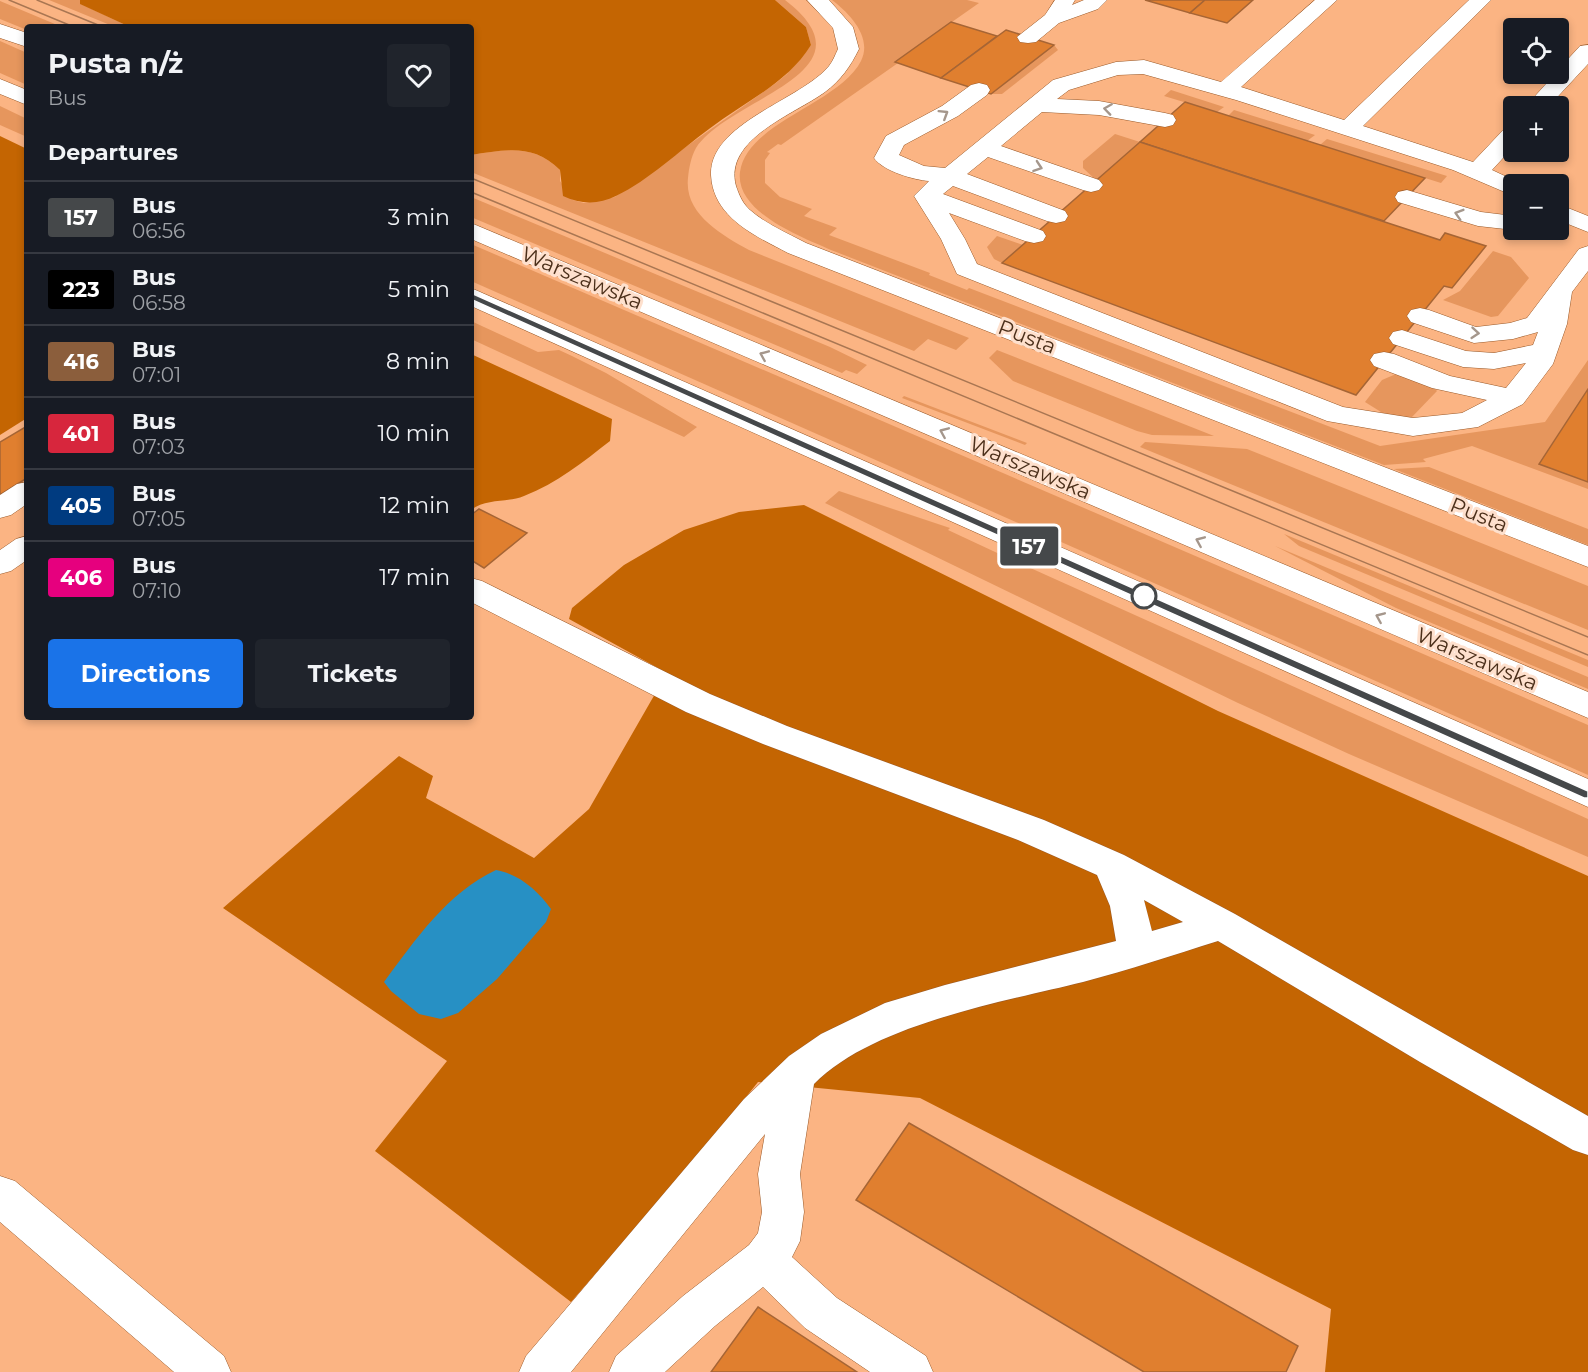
<!DOCTYPE html>
<html lang="en">
<head>
<meta charset="utf-8">
<style>
	body { margin:0; font-family:Montserrat,sans-serif; background:#20242c; color:#f1f3f6; height:100vh; display:flex; flex-direction:column; font-size:22px; white-space:nowrap }
	* { box-sizing:border-box; margin:0 }
	p { font-size:20px; color:#9ea1a6 }
	.icon { flex:none; width:33px; height:33px; fill:none; stroke:currentColor; stroke-width:2; stroke-linecap:round; stroke-linejoin:round }
	.map { position:relative; flex:1; overflow:hidden }
	.sheet { position:absolute; left:24px; top:24px; width:450px; height:696px; display:flex; flex-direction:column; background:#171b24; border-radius:6px; box-shadow:0 3px 9px #0003 }
	.sheet>* { flex:none }
	.badge { padding:0 12px; border-radius:4px; font-size:21px; line-height:39px }
	.buttons { position:absolute; left:1503px; top:18px; display:grid; gap:12px }
	.buttons a { display:grid; place-items:center; width:66px; height:66px; border-radius:6px; background:#171b24; box-shadow:0 3px 9px #0003; font-size:30px }
	.map>.badge { position:absolute; translate:-50% -50%; box-shadow:0 0 0 3px #fff }
	h2 { padding:0 24px; font-size:22px; line-height:54px }
	.round { display:grid; place-items:center; flex:none; width:63px; height:63px; border-radius:6px; background:#20242c }
	.summary { display:flex; align-items:center; justify-content:space-between; height:102px; padding:0 24px }
	h1 { font-size:28px; font-weight:700; line-height:45px }
	.button { display:flex; gap:12px; margin-top:auto; padding:12px 24px }
	.button a { flex:1; height:69px; border-radius:6px; background:#1a73e8; color:#fff; font-size:24px; font-weight:700; line-height:69px; text-align:center }
	.button a+a { background:#20242c; color:#f1f3f6 }
	ul { padding:0; list-style:none }
	li { display:flex; align-items:center; gap:18px; height:72px; padding:0 24px; border-top:2px solid #363941 }
	li div { flex:1 }
	li b { display:block; font-size:22px }
	li em { font-style:normal }
	li .badge { min-width:66px; font-weight:700; text-align:center }
	.map>svg:first-child { display:block }
	.green { fill:#e6965d }
	.forest { fill:#c46502 }
	.water { fill:#2790c4 }
	.building { fill:#e07f2f; stroke:#a66535; stroke-width:1.5 }
	.lines { fill:none; stroke-linecap:round; stroke-linejoin:round }
	.minor-casing { stroke:#995928; stroke-width:1 }
	.major-casing { stroke:#995928; stroke-width:1 }
	.minor { fill:#fff; fill-rule:evenodd }
	.major { fill:#fff; fill-rule:evenodd }
	.tram { stroke:#a97652; stroke-width:1.5 }
	.oneway { stroke:#a5978c }
	.line { fill:#45484a; stroke:#fff; stroke-width:1.5 }
	.stop-dot { fill:#fff; stroke:#45484a; stroke-width:3 }
	.labels { text-anchor:middle; stroke-width:6; stroke-linejoin:round; paint-order:stroke }
	.street-label { font-size:21px; fill:#4b2f1a; stroke:#fee0cd }
</style>
</head>
<body>
<div class="map">
<svg width="1588" height="1372" viewBox="0 0 1588 1372">
	<rect width="100%" height="100%" fill="#fbb483"/>
	<g class="green">
		<polygon points="49,0 80,0 81,4 130,27 115,27"/>
		<path d="M 775,0 L 785,0 C 880,73 729,97 696,148 C 691,157 689,168 688,178 C 684,214 722,235 749,250 L 969,338 L 956,350 L 928,339 L 914,351 L 471,172 L 471,155 C 505,150 533,143 560,170 L 560,181 L 573,200 L 584,203 L 615,197 L 776,83 L 787,74 L 811,45 L 806,27 Z"/>
		<path d="M 832,0 L 967,0 L 979,3 L 895,62 L 898,63 L 781,145 L 778,144 L 767,152 L 770,153 L 765,160 L 765,183 L 780,197 L 812,209 L 804,216 L 837,228 L 829,235 L 930,273 L 929,275 L 967,290 L 969,288 L 1380,446 L 1545,422 L 1588,360 L 1588,389 L 1539,463 L 1588,482 L 1588,489 L 1472,446 L 1423,459 L 1426,462 L 1384,465 L 831,250 C 801,237 735,212 740,172 C 747,122 839,104 861,61 C 873,37 849,13 832,0 Z"/>
		<polygon points="0,1 62,27 27,27 27,30 0,19"/>
		<polygon points="0,41 27,53 27,85 0,73"/>
		<polygon points="1054,45 1058,50 1002,94 991,94"/>
		<polygon points="1171,90 1224,107 1217,112 1164,96"/>
		<polygon points="0,106 27,119 27,137 0,125"/>
		<polygon points="1234,110 1315,135 1307,141 1228,116"/>
		<polygon points="1115,134 1140,142 1097,181 1083,168 1083,161"/>
		<polygon points="1327,139 1447,176 1441,183 1320,145"/>
		<polygon points="471,197 830,347 867,365 857,374 846,370 842,373 471,217"/>
		<polygon points="997,236 1023,245 1002,263 994,259 987,247"/>
		<polygon points="471,244 1588,725 1588,775 471,281"/>
		<polygon points="1493,251 1511,257 1529,278 1498,316 1491,317 1443,300 1460,291"/>
		<polygon points="471,321 538,352 559,350 572,356 606,373 697,427 684,437 471,339"/>
		<polygon points="997,350 1214,436 1152,435 1137,431 1013,381 989,358"/>
		<polygon points="1396,374 1433,387 1437,391 1410,419 1389,417 1365,402 1382,380"/>
		<polygon points="904,396 1027,443 1025,445 902,398"/>
		<polygon points="1145,442 1247,449 1588,586 1588,630 1140,447"/>
		<polygon points="1429,467 1588,529 1588,545 1394,469"/>
		<polygon points="839,491 950,528 948,530 1008,558 1588,819 1588,857 1349,754 1238,703 825,503"/>
		<polygon points="1284,534 1588,660 1588,667 1299,546"/>
		<polygon points="1275,546 1588,677 1588,689 1396,608"/>
	</g>
	<g class="forest">
		<path d="M 80,0 L 775,0 L 806,27 L 811,45 C 787,84 744,102 709,129 C 679,151 649,180 616,196 C 598,205 580,204 563,196 L 560,170 C 533,143 505,150 471,155 L 471,27 L 130,27 L 80,4 Z"/>
		<polygon points="0,136 27,149 27,418 0,435"/>
		<path d="M 471,354 L 612,419 L 610,441 C 583,462 557,483 524,496 C 507,503 487,498 471,510 Z"/>
		<polygon points="804,505 1218,711 1588,876 1588,1372 1325,1372 1331,1309 920,1098 758,1082 719,1131 571,1302 375,1151 447,1061 223,908 399,756 433,776 426,798 534,858 589,809 667,673 569,619 572,608 624,565 684,530 739,512"/>
	</g>
	<path class="water" d="M 496,870 C 519,874 538,891 551,909 L 546,922 L 497,979 L 458,1013 L 441,1019 L 419,1014 L 391,991 L 384,982 C 415,940 448,892 496,870 Z"/>
	<g class="building">
		<polygon points="1145,0 1205,0 1190,13"/>
		<polygon points="1205,0 1253,0 1227,23 1190,13"/>
		<polygon points="951,22 997,36 941,78 895,62"/>
		<polygon points="1006,30 1054,45 991,94 941,78"/>
		<polygon points="1185,102 1425,178 1384,221 1140,142"/>
		<polygon points="1140,142 1440,240 1445,233 1486,246 1452,288 1444,286 1356,395 1002,263"/>
		<polygon points="1588,389 1588,482 1539,464"/>
		<polygon points="27,426 27,478 0,495 0,442"/>
		<polygon points="479,509 527,533 484,568 471,560 471,515"/>
		<polygon points="909,1123 1298,1346 1286,1372 1144,1372 856,1200"/>
		<polygon points="758,1307 857,1372 711,1372"/>
	</g>
	<g class="lines">
		<g class="minor-casing">
			<g id="minor">
				<path d="M 807,0 L 829,0 L 853,27 L 859,49 C 850,67 841,80 825,92 C 795,114 723,139 736,186 C 739,195 743,204 750,210 C 766,224 787,233 806,243 L 1588,546 L 1588,567 L 788,253 C 756,236 713,218 711,175 C 709,123 801,100 829,66 C 833,61 835,55 838,49 L 833,28 Z"/>
				<polygon points="1055,0 1075,0 1072,5 1084,0 1107,0 1098,9 1059,23 1036,42 1028,43 1020,42 1017,37 1045,15"/>
				<path d="M 1315,0 L 1337,0 L 1241,87 L 1344,120 L 1469,0 L 1491,0 L 1363,126 L 1473,162 L 1506,127 L 1514,125 L 1514,146 L 1492,170 L 1522,184 L 1514,184 L 1514,196 L 1453,170 L 1236,100 L 1143,74 L 1118,75 L 1069,90 L 1057,99 L 1099,101 L 1165,113 L 1173,115 L 1176,120 L 1173,125 L 1165,127 L 1099,115 L 1042,112 L 1001,146 L 1099,180 L 1103,185 L 1099,190 L 1091,192 L 1083,190 L 988,157 L 967,174 L 1065,211 L 1068,216 L 1065,221 L 1056,223 L 1047,221 L 953,186 L 943,194 L 1043,231 L 1046,236 L 1043,241 L 1034,243 L 1025,241 L 949,213 L 965,239 L 977,264 L 1343,407 L 1413,418 L 1462,413 L 1487,400 L 1432,388 L 1374,366 L 1370,360 L 1374,354 L 1384,352 L 1394,354 L 1450,376 L 1506,388 L 1526,363 L 1494,369 L 1463,367 L 1393,344 L 1389,338 L 1393,332 L 1402,330 L 1466,351 L 1494,353 L 1533,345 L 1538,332 L 1513,339 L 1474,343 L 1411,322 L 1407,316 L 1411,310 L 1420,308 L 1429,310 L 1476,327 L 1510,323 L 1527,318 L 1579,249 L 1588,246 L 1588,271 L 1572,292 L 1567,324 L 1553,364 L 1523,404 L 1478,427 L 1413,436 L 1327,421 L 957,274 L 941,239 L 914,196 L 929,181 C 914,180 883,171 874,158 L 886,136 L 942,106 L 971,85 L 979,83 L 987,85 L 990,90 L 987,95 L 958,116 L 904,145 L 899,155 L 924,166 L 945,168 L 1053,80 L 1116,62 L 1144,60 L 1221,82 Z"/>
				<polygon points="1588,45 1588,64 1549,106 1526,106 1555,74 1558,74 1558,70 1580,46"/>
				<polygon points="1407,190 1481,212 1514,216 1514,230 1518,230 1514,230 1478,226 1398,202 1395,197 1398,192"/>
				<polygon points="1558,204 1588,216 1588,232 1558,220"/>
				<polygon points="27,482 27,504 11,515 0,518 0,495 17,484"/>
				<polygon points="27,536 27,560 11,571 0,574 0,550 16,539"/>
				<path d="M 471,578 L 482,581 L 710,694 L 787,726 L 1044,820 L 1124,855 L 1235,914 L 1588,1116 L 1588,1155 L 1573,1150 L 1420,1062 L 1218,941 C 1173,955 1129,970 1083,982 C 1003,1002 873,1024 814,1084 L 800,1174 L 804,1212 L 800,1241 L 792,1257 L 837,1298 L 926,1356 L 933,1372 L 870,1372 L 805,1328 L 763,1287 L 715,1326 L 665,1372 L 609,1372 L 616,1356 L 683,1296 L 749,1245 L 758,1233 L 762,1212 L 758,1174 L 765,1134 L 571,1372 L 519,1372 L 526,1356 L 744,1099 L 789,1056 L 821,1034 L 885,1003 L 945,985 L 1116,941 L 1110,906 L 1097,875 L 1018,840 L 763,744 L 686,712 L 471,602 ZM 1144,900 L 1183,922 L 1152,931 Z"/>
				<polygon points="0,1176 15,1181 224,1356 231,1372 174,1372 0,1222"/>
			</g>
		</g>
		<g class="major-casing">
			<g id="major">
				<polygon points="0,24 27,33 27,47 0,38"/>
				<polygon points="0,79 27,90 27,105 0,94"/>
				<polygon points="471,223 1588,692 1588,718 471,239"/>
				<polygon points="471,288 1588,779 1588,807 471,306"/>
			</g>
		</g>
		<use href="#minor" class="minor"/>
		<use href="#major" class="major"/>
		<g class="tram">
			<polyline points="9,0 74,27"/>
			<polyline points="37,0 103,27"/>
			<polyline points="471,178 1588,637"/>
			<polyline points="471,192 1588,655"/>
		</g>
	</g>
	<defs><path id="oneway-chevron" d="M-2-3.5L2.5 0L-2 3.5" fill="none" stroke-width="1.6" stroke-linecap="round" stroke-linejoin="round" transform="scale(1.5)"/></defs>
	<g class="oneway">
		<use href="#oneway-chevron" transform="translate(1108 109) rotate(-172)"/>
		<use href="#oneway-chevron" transform="translate(944 114) rotate(-32)"/>
		<use href="#oneway-chevron" transform="translate(1038 167) rotate(19)"/>
		<use href="#oneway-chevron" transform="translate(1459 214) rotate(-163)"/>
		<use href="#oneway-chevron" transform="translate(1475 333) rotate(5)"/>
		<use href="#oneway-chevron" transform="translate(764 355) rotate(-157)"/>
		<use href="#oneway-chevron" transform="translate(944 432) rotate(-157)"/>
		<use href="#oneway-chevron" transform="translate(1200 541) rotate(-157)"/>
		<use href="#oneway-chevron" transform="translate(1380 617) rotate(-157)"/>
	</g>
	<polygon class="line" points="471,293 1588,791 1588,798 1584,798 468,298 468,294"/>
	<circle class="stop-dot" cx="1144" cy="596" r="12"/>
	<g class="labels">
		<g class="street-label">
			<text transform="translate(582 278) rotate(23)" y="7">Warszawska</text>
			<text transform="translate(1027 337) rotate(21)" y="7">Pusta</text>
			<text transform="translate(1030 468) rotate(23)" y="7">Warszawska</text>
			<text transform="translate(1479 515) rotate(22)" y="7">Pusta</text>
			<text transform="translate(1477 659) rotate(23)" y="7">Warszawska</text>
		</g>
	</g>
</svg>
<div class="buttons">
<a><svg class="icon" aria-label="locate" viewBox="0 0 24 24"><circle cx="12" cy="12" r="6"/><path d="M12 2v4M12 18v4M2 12h4M18 12h4"/></svg></a>
<a>+</a>
<a>−</a>
</div>
<b class="badge" style="left:1029px;top:546px;background:#45484a;color:#fff">157</b>
<section class="sheet">
<div class="summary"><div><h1>Pusta n/ż</h1><p>Bus</p></div><a class="round"><svg class="icon" aria-label="heart" viewBox="0 0 24 24"><path d="M12 20l-8-8c-3-5 5-10 8-4 3-6 11-1 8 4z"/></svg></a></div>
<h2>Departures</h2>
<ul>
<li><span class="badge" style="background:#45484a;color:#fff">157</span><div><b>Bus</b><p>06:56</p></div><em>3 min</em></li>
<li><span class="badge" style="background:#000;color:#fff">223</span><div><b>Bus</b><p>06:58</p></div><em>5 min</em></li>
<li><span class="badge" style="background:#8b5e3c;color:#fff">416</span><div><b>Bus</b><p>07:01</p></div><em>8 min</em></li>
<li><span class="badge" style="background:#d7263d;color:#fff">401</span><div><b>Bus</b><p>07:03</p></div><em>10 min</em></li>
<li><span class="badge" style="background:#003b80;color:#fff">405</span><div><b>Bus</b><p>07:05</p></div><em>12 min</em></li>
<li><span class="badge" style="background:#e6007e;color:#fff">406</span><div><b>Bus</b><p>07:10</p></div><em>17 min</em></li>
</ul>
<div class="button"><a>Directions</a><a>Tickets</a></div>
</section>
</div>
</body>
</html>
